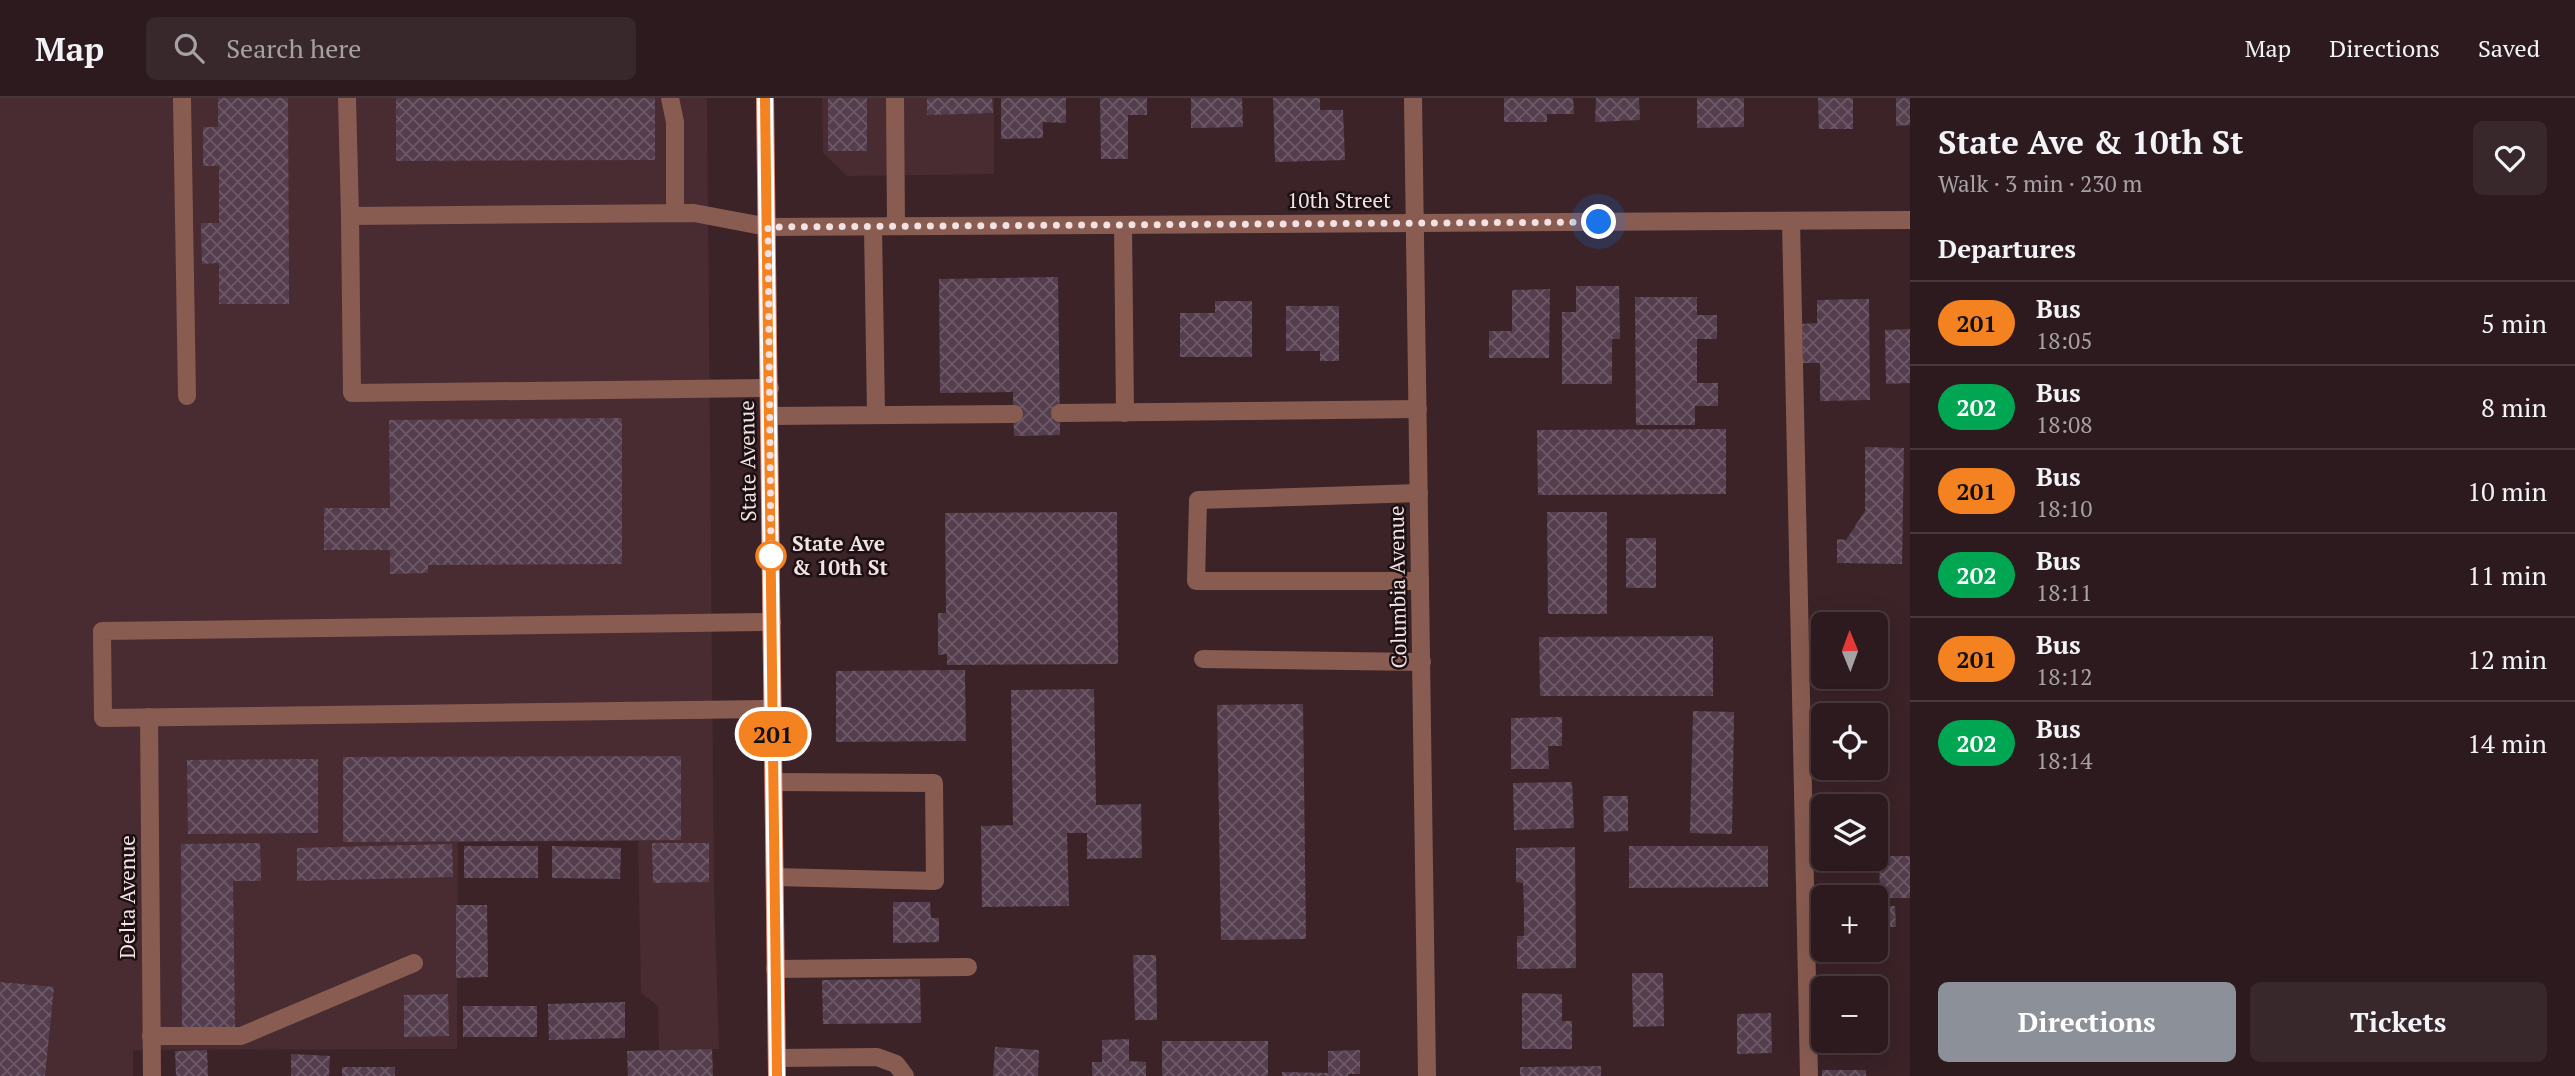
<!DOCTYPE html>
<html lang="en">
<head>
<meta charset="utf-8">
<style>
	body { margin:0; font-family:"PT Serif",serif; background:#38272b; color:#f1f3f6; height:100vh; display:flex; flex-direction:column; font-size:26px; white-space:nowrap }
	* { box-sizing:border-box; margin:0 }
	p { font-size:23px; color:#a6a1a4 }
	.icon { flex:none; width:38px; height:38px; fill:none; stroke:currentColor; stroke-width:2; stroke-linecap:round; stroke-linejoin:round }
	.map { position:relative; flex:1; overflow:hidden }
	.panel { display:flex; flex-direction:column; background:#2c1a1e; width:665px }
	.panel>* { flex:none }
	.badge { padding:0 14px; border-radius:23px; font-size:24px; line-height:46px }
	.needle { width:46px; rotate:359deg }
	.buttons { position:absolute; left:1811px; top:514px; display:grid; gap:14px }
	.buttons a { display:grid; place-items:center; width:77px; height:77px; border-radius:10px; background:#2c1a1e; box-shadow:0 7px 28px #0002,0 0 0 2px #48383c; font-size:35px }
	.you { position:absolute; width:35px; height:35px; margin:-18px; border:5px solid #fff; border-radius:50%; background:#1a73e8; box-shadow:0 0 0 10px #1a73e833 }
	.map>.badge { position:absolute; translate:-50% -50%; box-shadow:0 0 0 4px #fff }
	h2 { padding:0 28px; font-size:26px; line-height:63px }
	.round { display:grid; place-items:center; flex:none; width:74px; height:74px; border-radius:10px; background:#38272b }
	.overview { display:flex; align-items:center; justify-content:space-between; height:119px; padding:0 28px }
	h1 { font-size:33px; font-weight:600; line-height:52px }
	.button { display:flex; gap:14px; margin-top:auto; padding:14px 28px }
	.button a { flex:1; height:80px; border-radius:10px; background:#8c9099; color:#fff; font-size:28px; font-weight:600; line-height:80px; text-align:center }
	.button a+a { background:#38272b; color:#f1f3f6 }
	ul { padding:0; list-style:none }
	li { display:flex; align-items:center; gap:21px; height:84px; padding:0 28px; border-top:2px solid #48383c }
	li div { flex:1 }
	li b { display:block; font-size:26px }
	li em { font-style:normal }
	li .badge { min-width:77px; font-weight:700; text-align:center }
	header { display:flex; align-items:center; gap:42px; box-sizing:border-box; height:98px; padding:0 35px; background:#2c1a1e; border-bottom:2px solid #48383c }
	header strong { font-size:33px }
	nav { display:flex; gap:38px; margin-inline-start:auto; font-size:24px }
	.search { width:490px; height:63px; background:#38272b; display:flex; align-items:center; gap:18px; box-sizing:border-box; padding:0 24px; border-radius:10px; color:#a6a1a4; font-size:26px }
	main { display:flex; flex:1; min-height:0 }
	.map>svg:first-child { display:block }
	.built { fill:#492b32 }
	.building { fill:url(#building-cross-hatch) }
	.lines { fill:none; stroke-linecap:round; stroke-linejoin:round }
	.lane { stroke:#895c51; stroke-width:18 }
	.street { stroke:#895c51; stroke-width:18 }
	.primary { stroke:#e68a74; stroke-width:18 }
	.line-casing { stroke:#fff; stroke-width:16 }
	.line { stroke:#f58220; stroke-width:10 }
	.walk { stroke:#f3e1e4; stroke-width:7; stroke-dasharray:0 12.6 }
	.stop-dot { fill:#fff; stroke:#f58220; stroke-width:3.5 }
	.labels { text-anchor:middle; stroke-width:5; stroke-linejoin:round; paint-order:stroke }
	.street-label { font-size:21px; fill:#f3e1e4; stroke:#1b1012 }
	.stop-label { font-size:21px; font-weight:bold; fill:#f3e1e4; stroke:#1b1012; text-anchor:start }
</style>
</head>
<body>
<header>
<strong>Map</strong>
<div class="search"><svg class="icon" aria-label="search" viewBox="0 0 24 24"><circle cx="10" cy="10" r="6"/><path d="M15 15l6 6"/></svg>Search here</div>
<nav><a>Map</a><a>Directions</a><a>Saved</a></nav>
</header>
<main>
<div class="map">
<svg width="1910" height="978" viewBox="0 0 1910 978">
	<defs>
		<pattern id="building-cross-hatch" width="8" height="8" patternUnits="userSpaceOnUse" patternTransform="scale(1.75)"><rect width="8" height="8" fill="#543e4d"/><path d="M0 0l8 8M0 8l8-8" fill="none" stroke="#6d5a66"/></pattern>
	</defs>
	<rect width="100%" height="100%" fill="#3b2328"/>
	<g class="built">
		<polygon points="0,0 707,0 714,790 719,951 659,952 658,908 641,895 638,743 458,744 457,951 133,952 133,978 0,978"/>
		<polygon points="822,0 994,0 994,76 847,78 823,55"/>
	</g>
	<g class="building">
		<polygon points="218,0 288,0 289,206 219,206 219,165 202,166 201,125 219,125 219,68 203,68 203,29 218,29"/>
		<polygon points="396,0 655,0 655,62 396,63"/>
		<rect x="828" y="0" width="39" height="53"/>
		<polygon points="927,0 992,0 993,15 927,17"/>
		<polygon points="1001,0 1066,0 1066,25 1043,24 1043,40 1001,41"/>
		<polygon points="1100,0 1147,0 1147,17 1128,17 1128,61 1101,61"/>
		<polygon points="1191,0 1242,0 1243,29 1191,30"/>
		<polygon points="1273,0 1320,0 1320,12 1343,12 1345,62 1275,64"/>
		<polygon points="1504,0 1573,0 1574,16 1547,16 1547,24 1504,24"/>
		<polygon points="1596,0 1639,0 1640,22 1595,24"/>
		<polygon points="1697,0 1744,0 1744,29 1697,30"/>
		<polygon points="1818,0 1853,0 1853,31 1819,31"/>
		<polygon points="1896,0 1910,0 1910,27 1896,28"/>
		<polygon points="1058,179 1060,337 1014,338 1013,294 940,295 939,181"/>
		<polygon points="1576,188 1619,188 1620,241 1612,241 1612,286 1562,286 1562,214 1576,214"/>
		<polygon points="1550,191 1549,260 1489,260 1489,233 1512,233 1512,192"/>
		<polygon points="1635,199 1697,199 1697,217 1717,217 1717,241 1697,241 1697,285 1718,285 1718,308 1695,308 1695,327 1636,327"/>
		<polygon points="1869,201 1870,302 1820,303 1820,265 1803,265 1802,226 1817,225 1817,202"/>
		<polygon points="1215,203 1252,203 1252,259 1180,259 1180,215 1215,215"/>
		<polygon points="1286,208 1339,208 1339,263 1320,263 1320,253 1286,253"/>
		<polygon points="1910,231 1910,285 1886,286 1885,232"/>
		<polygon points="622,320 622,466 428,467 428,475 390,476 390,452 324,452 324,410 390,410 389,322"/>
		<polygon points="1726,331 1726,396 1538,397 1537,332"/>
		<polygon points="1865,349 1904,350 1902,466 1837,465 1837,441 1846,442 1865,413"/>
		<polygon points="1117,414 1118,566 947,567 947,556 938,557 938,515 946,515 945,415"/>
		<polygon points="1547,414 1607,414 1607,516 1548,516"/>
		<rect x="1626" y="440" width="30" height="50"/>
		<polygon points="1713,538 1713,598 1540,598 1539,539"/>
		<polygon points="965,572 966,643 836,644 836,573"/>
		<polygon points="1094,591 1096,707 1141,706 1142,760 1087,761 1087,735 1067,735 1069,808 982,809 981,728 1013,727 1011,592"/>
		<polygon points="1303,606 1306,841 1221,842 1217,607"/>
		<polygon points="1693,613 1734,614 1732,736 1690,735"/>
		<polygon points="1562,619 1562,648 1548,648 1549,671 1511,671 1511,620"/>
		<polygon points="681,658 681,742 343,744 343,659"/>
		<polygon points="318,661 318,735 188,736 187,662"/>
		<polygon points="1572,684 1574,730 1514,732 1513,685"/>
		<polygon points="1603,698 1628,698 1628,733 1604,734"/>
		<polygon points="260,745 261,783 233,783 235,929 182,929 181,746"/>
		<polygon points="652,745 709,745 709,784 653,785"/>
		<polygon points="452,746 453,779 297,783 297,750"/>
		<rect x="464" y="748" width="74" height="32"/>
		<polygon points="552,748 621,750 620,781 552,780"/>
		<polygon points="1629,748 1768,748 1768,789 1629,790"/>
		<polygon points="1575,749 1576,870 1517,871 1517,838 1524,838 1524,811 1523,785 1516,784 1516,750"/>
		<polygon points="1879,758 1910,758 1910,800 1880,800"/>
		<polygon points="893,804 930,804 931,820 939,820 939,844 893,845"/>
		<polygon points="456,807 487,807 488,879 456,880"/>
		<polygon points="1876,808 1895,808 1896,829 1884,829 1885,862 1843,862 1843,852 1876,852"/>
		<polygon points="1133,857 1156,857 1157,922 1135,922"/>
		<polygon points="1632,875 1663,875 1664,928 1633,929"/>
		<polygon points="920,881 921,925 823,926 822,882"/>
		<polygon points="0,884 54,889 45,978 0,978"/>
		<polygon points="1876,892 1887,892 1887,952 1845,951 1845,943 1876,943"/>
		<polygon points="1522,895 1562,896 1562,923 1572,923 1572,951 1522,951"/>
		<polygon points="448,896 449,938 404,939 404,897"/>
		<polygon points="625,904 625,940 549,942 548,906"/>
		<rect x="463" y="908" width="74" height="31"/>
		<polygon points="1771,915 1772,955 1737,956 1737,916"/>
		<polygon points="1129,941 1129,963 1146,964 1146,978 1092,978 1092,964 1102,964 1102,942"/>
		<rect x="1162" y="943" width="106" height="35"/>
		<polygon points="995,949 1039,952 1038,978 993,978"/>
		<polygon points="712,951 713,978 628,978 627,953"/>
		<polygon points="207,952 208,978 176,978 175,953"/>
		<polygon points="1360,952 1360,976 1348,976 1348,978 1282,978 1282,974 1328,975 1328,953"/>
		<polygon points="291,956 330,958 329,978 291,978"/>
		<polygon points="1601,968 1601,978 1520,978 1520,969"/>
		<rect x="342" y="969" width="53" height="9"/>
		<rect x="1822" y="972" width="44" height="6"/>
	</g>
	<g class="lines">
		<g class="lane">
			<polyline points="182,0 187,298"/>
			<polyline points="347,0 350,118"/>
			<polyline points="670,0 675,24 675,115"/>
			<polyline points="895,0 896,128"/>
			<polyline points="1791,123 1809,978"/>
			<polyline points="1123,127 1125,315"/>
			<polyline points="768,129 694,115 350,118 352,295 770,290"/>
			<polyline points="873,129 876,317"/>
			<polyline points="1060,315 1418,311"/>
			<polyline points="770,318 1014,316"/>
			<polyline points="1419,395 1198,402 1196,483 1420,483"/>
			<polyline points="772,524 102,533 103,620 773,611"/>
			<polyline points="1203,561 1422,564"/>
			<polyline points="774,684 934,685 935,783 775,779"/>
			<polyline points="775,871 968,869"/>
			<polyline points="151,938 241,938 414,865"/>
			<polyline points="777,960 877,959 896,966 905,978"/>
		</g>
		<g class="street">
			<polyline points="1413,0 1427,978"/>
			<polyline points="768,129 1910,122"/>
			<polyline points="149,619 152,978"/>
		</g>
		<polyline class="primary" points="765,0 777,978"/>
	</g>
	<g class="lines">
		<g class="line-casing">
			<polyline id="line" points="765,0 777,978"/>
		</g>
		<use href="#line" class="line"/>
		<polyline class="walk" points="771,458 768,129 1599,124"/>
	</g>
	<circle class="stop-dot" cx="771" cy="458" r="14"/>
	<g class="labels">
		<g class="street-label">
			<text x="1339" y="110">10th Street</text>
			<text transform="translate(748 363) rotate(-91)" y="7">State Avenue</text>
			<text transform="translate(1398 489) rotate(-91)" y="7">Columbia Avenue</text>
			<text transform="translate(128 799) rotate(-90)" y="7">Delta Avenue</text>
		</g>
		<g class="stop-label">
			<text x="792" y="453">State Ave<tspan x="792" dy="24">&amp; 10th St</tspan></text>
		</g>
	</g>
</svg>
<div class="buttons">
<a><svg class="needle" viewBox="-14 -14 28 28"><path d="M0-13l5 13h-10z" fill="#e53935"/><path d="M0 13l5-13h-10z" fill="#a6a1a4"/></svg></a>
<a><svg class="icon" aria-label="locate" viewBox="0 0 24 24"><circle cx="12" cy="12" r="6"/><path d="M12 2v4M12 18v4M2 12h4M18 12h4"/></svg></a>
<a><svg class="icon" aria-label="layers" viewBox="0 0 24 24"><path d="M12 4l9 5-9 5-9-5zM3 14l9 5 9-5"/></svg></a>
<a>+</a>
<a>−</a>
</div>
<div class="you" style="left:1599px;top:124px"></div>
<b class="badge" style="left:773px;top:636px;background:#f58220;color:#111">201</b>
</div>
<section class="panel">
<div class="overview"><div><h1>State Ave &amp; 10th St</h1><p>Walk · 3 min · 230 m</p></div><a class="round"><svg class="icon" aria-label="heart" viewBox="0 0 24 24"><path d="M12 20l-8-8c-3-5 5-10 8-4 3-6 11-1 8 4z"/></svg></a></div>
<h2>Departures</h2>
<ul>
<li><span class="badge" style="background:#f58220;color:#111">201</span><div><b>Bus</b><p>18:05</p></div><em>5 min</em></li>
<li><span class="badge" style="background:#00a651;color:#fff">202</span><div><b>Bus</b><p>18:08</p></div><em>8 min</em></li>
<li><span class="badge" style="background:#f58220;color:#111">201</span><div><b>Bus</b><p>18:10</p></div><em>10 min</em></li>
<li><span class="badge" style="background:#00a651;color:#fff">202</span><div><b>Bus</b><p>18:11</p></div><em>11 min</em></li>
<li><span class="badge" style="background:#f58220;color:#111">201</span><div><b>Bus</b><p>18:12</p></div><em>12 min</em></li>
<li><span class="badge" style="background:#00a651;color:#fff">202</span><div><b>Bus</b><p>18:14</p></div><em>14 min</em></li>
</ul>
<div class="button"><a>Directions</a><a>Tickets</a></div>
</section>
</main>
</body>
</html>
